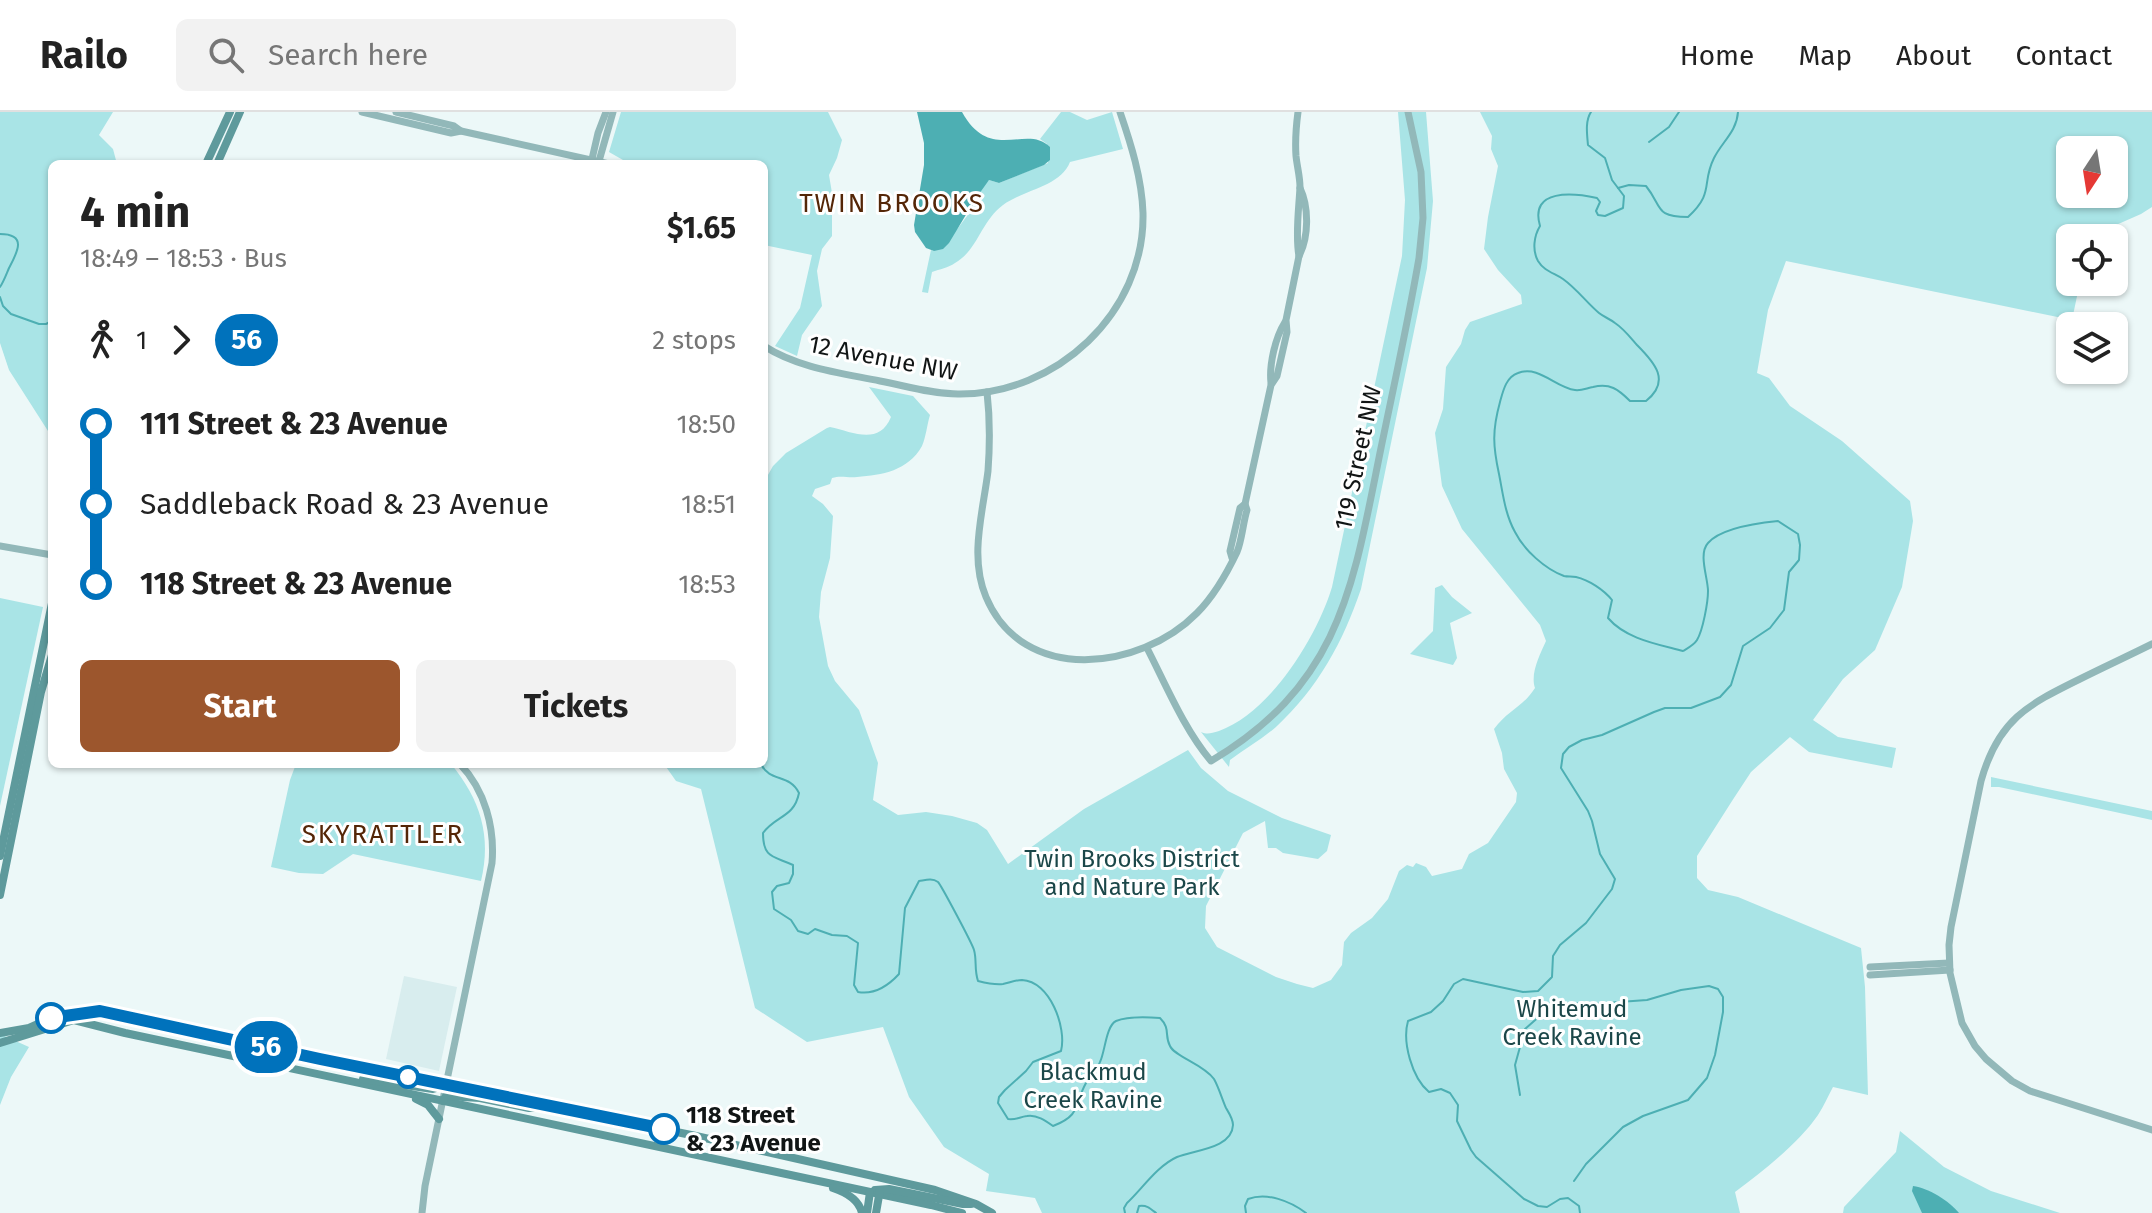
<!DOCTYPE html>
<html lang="en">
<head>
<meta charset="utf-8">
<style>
	body { margin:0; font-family:"Fira Sans",sans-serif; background:#f2f2f2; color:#222; height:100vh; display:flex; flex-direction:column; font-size:30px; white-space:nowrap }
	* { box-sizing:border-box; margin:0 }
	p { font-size:26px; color:#767676 }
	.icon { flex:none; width:44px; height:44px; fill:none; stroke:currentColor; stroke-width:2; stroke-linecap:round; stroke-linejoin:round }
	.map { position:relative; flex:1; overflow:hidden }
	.side { position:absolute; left:48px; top:48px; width:720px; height:608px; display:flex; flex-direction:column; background:#fff; border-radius:12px; box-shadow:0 2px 6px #0004 }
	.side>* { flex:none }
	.badge { padding:0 16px; border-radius:26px; font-size:28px; line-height:52px }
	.needle { width:52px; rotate:192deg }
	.controls { position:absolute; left:2056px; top:24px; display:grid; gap:16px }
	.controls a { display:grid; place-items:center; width:72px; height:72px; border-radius:12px; background:#fff; box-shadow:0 2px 6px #0004; font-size:40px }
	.map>.badge { position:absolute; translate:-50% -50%; box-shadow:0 0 0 4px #fff }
	.legs { display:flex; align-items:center; gap:12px; height:88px; padding:0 32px; font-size:26px }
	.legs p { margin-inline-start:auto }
	.overview { display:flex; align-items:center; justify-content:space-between; height:136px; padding:0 32px }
	h1 { font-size:44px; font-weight:700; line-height:60px }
	.cta { display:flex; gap:16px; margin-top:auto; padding:16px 32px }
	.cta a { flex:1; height:92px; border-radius:12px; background:#9c562d; color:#fff; font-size:32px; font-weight:700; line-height:92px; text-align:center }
	.cta a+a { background:#f2f2f2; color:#222 }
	ul { padding:0 32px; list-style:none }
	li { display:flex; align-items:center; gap:28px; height:80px; font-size:30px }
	li i { display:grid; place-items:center; width:12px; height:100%; margin:0 10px; background:currentColor }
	li i::after { content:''; width:20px; height:20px; margin:-10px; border:6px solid; border-radius:50%; background:#fff }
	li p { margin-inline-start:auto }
	li:first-child i { background:linear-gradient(#0000 50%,currentColor 0) }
	li:last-child i { background:linear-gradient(currentColor 50%,#0000 0) }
	header { display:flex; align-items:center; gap:48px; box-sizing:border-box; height:112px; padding:0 40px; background:#fff; border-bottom:2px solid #e0e0e0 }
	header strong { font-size:38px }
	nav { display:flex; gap:44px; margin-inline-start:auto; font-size:28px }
	.search { width:560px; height:72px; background:#f2f2f2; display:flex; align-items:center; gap:20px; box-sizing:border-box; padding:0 28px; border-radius:12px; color:#767676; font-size:30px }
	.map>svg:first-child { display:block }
	.built { fill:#d8edee }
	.green { fill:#a9e4e6; fill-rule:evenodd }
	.water { fill:#4dafb3 }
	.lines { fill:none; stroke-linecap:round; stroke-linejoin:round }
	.stream { stroke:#4dafb3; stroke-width:2 }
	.tertiary { stroke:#92b8b9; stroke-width:7 }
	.secondary { stroke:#5e9a9c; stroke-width:8 }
	.line-1-casing { stroke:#fff; stroke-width:18 }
	.line-1 { stroke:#0072bc; stroke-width:12 }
	.stop-1-dot { fill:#fff; stroke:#0072bc; stroke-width:4 }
	.labels { text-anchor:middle; stroke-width:6; stroke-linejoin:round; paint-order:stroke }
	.street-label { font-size:24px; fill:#111515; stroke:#fff }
	.park-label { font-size:24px; fill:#1b4749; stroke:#fff }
	.stop-label { font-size:24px; font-weight:bold; fill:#111515; stroke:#fff; text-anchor:start }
	.neighbourhood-label { font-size:26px; letter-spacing:2px; fill:#542607; stroke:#fff }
</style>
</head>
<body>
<header>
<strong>Railo</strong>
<div class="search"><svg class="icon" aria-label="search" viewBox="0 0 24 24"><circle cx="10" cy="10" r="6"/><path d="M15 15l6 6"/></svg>Search here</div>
<nav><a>Home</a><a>Map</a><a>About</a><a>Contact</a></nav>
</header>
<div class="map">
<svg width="2152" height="1101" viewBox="0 0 2152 1101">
	<rect width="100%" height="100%" fill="#ecf8f8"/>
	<polygon class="built" points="404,864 457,875 439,959 386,947"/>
	<g class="green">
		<polygon points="0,0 113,0 99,23 113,37 117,52 52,52 52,320 48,319 9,258 0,231"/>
		<polygon points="621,0 828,0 842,28 837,46 829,63 832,81 832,124 822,137 817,159 822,194 802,223 797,244 775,234 800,196 812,143 764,133 764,52 630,52 609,40"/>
		<path d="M 1061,0 L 1070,0 L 1087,8 L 1112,0 L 1123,37 L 1070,50 C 1060,75 1025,77 1003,93 C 981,109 978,138 955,151 C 948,156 940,157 932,160 L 928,181 L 922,180 L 931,138 L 934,139 L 958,116 L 979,88 C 979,80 983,72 989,68 L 999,71 L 1048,51 L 1047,32 L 1040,27 Z"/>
		<path d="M 1398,0 L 1426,0 L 1433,89 L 1427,156 L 1361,477 C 1343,530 1318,576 1276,615 C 1262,627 1245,637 1230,648 L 1229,655 L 1201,620 C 1208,623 1211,621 1219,619 C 1270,601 1317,525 1332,475 L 1402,144 L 1405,88 Z"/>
		<path d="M 1480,0 L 2152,0 L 2152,95 L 2141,102 L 2091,124 L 2090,126 L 2070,126 L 2070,170 L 2080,170 L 2072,208 L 1786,149 L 1768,198 L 1757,261 L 1769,266 L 1790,294 L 1842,329 L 1910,389 L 1913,409 L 1902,475 L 1875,538 L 1843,567 L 1813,608 L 1838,625 L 1896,636 L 1892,656 L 1809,640 L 1790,625 L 1751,660 L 1732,689 L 1697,744 L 1697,766 L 1708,778 L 1738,785 L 1861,836 L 1865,875 L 1868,983 L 1833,975 C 1828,984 1824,994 1818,1003 C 1798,1032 1763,1059 1735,1080 L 1740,1101 L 1042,1101 L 1035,1086 L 986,1079 L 989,1062 L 944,1035 L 909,985 L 883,915 L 807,930 L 755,896 L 701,677 L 676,669 L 664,652 L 764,652 L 764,370 L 773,354 L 786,341 L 827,316 L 830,315 C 853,320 879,334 891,305 L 869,275 L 913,284 L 930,303 C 927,313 926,325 922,334 C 908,359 882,363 857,365 C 847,366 841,363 832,366 L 830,372 L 815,377 L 812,384 L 823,392 L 833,404 L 830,446 L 821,480 L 819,505 L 828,554 L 835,569 L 859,598 L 878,651 L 873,688 L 898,703 L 926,700 L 952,704 L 977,711 L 987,718 L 1008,752 L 1084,697 L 1188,638 L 1201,656 L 1228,679 L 1282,706 L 1331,723 L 1327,739 L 1318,747 L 1283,741 L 1276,736 L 1268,736 L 1265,709 L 1243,721 L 1206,794 L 1205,816 L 1217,835 L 1276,865 L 1297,872 L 1313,876 L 1331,868 L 1342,853 L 1344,830 L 1351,821 L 1372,806 L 1388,787 L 1399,759 L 1407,753 L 1413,755 L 1416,751 L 1426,755 L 1432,764 L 1462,757 L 1469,742 L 1488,731 L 1516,690 L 1517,681 L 1504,657 L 1502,641 L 1494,617 C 1508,598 1523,595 1535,576 C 1530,562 1540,542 1546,529 L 1540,513 L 1462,417 L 1442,374 L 1435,321 L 1443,297 L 1446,255 L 1461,232 L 1465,218 L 1470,210 L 1522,192 L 1521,183 L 1498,158 L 1484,137 L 1488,105 L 1498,54 L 1491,37 L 1492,24 ZM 2070,38 L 2114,38 L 2114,82 L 2070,82 Z"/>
		<polygon points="1442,473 1452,485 1472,501 1450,511 1457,546 1453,553 1410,542 1433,519 1435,476"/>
		<polygon points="0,486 43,495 0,694"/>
		<path d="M 296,652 L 451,652 C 480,687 492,724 481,769 L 353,742 L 323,762 L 299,761 L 271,755 L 290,668 Z"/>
		<polygon points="1991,665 2152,699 2152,708 1999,675 1991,675"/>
		<polygon points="0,922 29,935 11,965 0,993"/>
		<polygon points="1900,1019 1944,1055 1991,1079 2060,1101 1843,1101 1844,1095 1896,1040"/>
	</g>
	<g class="water">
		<path d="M 917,0 L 962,0 C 991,52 1026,11 1050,35 L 1050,48 L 1044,53 L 999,71 L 989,68 L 979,82 L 979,88 L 967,101 L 949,131 L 943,137 L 934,139 L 926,136 L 915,120 L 914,113 L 924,53 L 924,31 Z"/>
		<path d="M 1913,1074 C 1929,1076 1949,1089 1959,1101 L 1922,1101 L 1912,1079 Z"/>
	</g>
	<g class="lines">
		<g class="stream">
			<polyline points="1649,30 1669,15 1679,0"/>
			<path d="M 1618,76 L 1629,73 L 1646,74 C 1663,95 1654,105 1688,105 C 1715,80 1701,72 1714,46 C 1722,30 1737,19 1738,0"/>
			<path d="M 0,122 C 28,122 17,141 9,156 C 6,163 4,169 0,175"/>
			<polyline points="0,185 3,194 11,202 39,212 46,212 52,209"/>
			<path d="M 761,652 C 770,671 789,661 799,681 C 794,706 776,703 763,721 C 763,747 774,744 793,753 L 793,762 L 789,771 L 777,774 L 772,780 L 774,797 L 791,808 L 798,819 L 808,822 L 815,817 L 832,823 L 847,824 L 858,831 L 854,873 L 858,880 C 875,883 888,874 899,862 L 905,796 L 919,769 C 926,768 932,766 938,770 C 941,773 972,831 974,838 C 977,848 974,857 978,869 C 986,871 994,873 1003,872 C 1009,871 1015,868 1022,868 C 1050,869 1067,916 1061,939 L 1033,950 L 1026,959 L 1005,978 L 999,985 L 998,991 L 1008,1007 C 1017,1008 1019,1005 1027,1004 C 1036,1002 1046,1009 1053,1014 C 1082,1003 1074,992 1086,971 C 1090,964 1097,958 1100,950 C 1105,940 1106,914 1116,909 C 1128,904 1147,905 1160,906 C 1171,917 1164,923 1170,934 C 1175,945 1203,952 1214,967 C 1219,976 1222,987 1226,996 C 1229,1001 1233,1007 1233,1013 C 1232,1037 1193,1038 1177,1045 C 1157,1054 1142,1077 1127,1091 L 1124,1096 L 1125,1101"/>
			<polyline points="1520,983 1515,953 1525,917 1550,895 1568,891 1591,892 1647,888 1681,878 1709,874 1718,877 1723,885 1723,900 1715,943 1707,966 1688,988 1643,1004 1623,1015 1586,1052 1574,1069"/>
			<path d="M 1137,1101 L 1139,1094 C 1147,1093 1150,1096 1156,1101"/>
			<path d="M 1246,1101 L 1245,1094 L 1248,1087 C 1267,1080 1290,1089 1306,1101"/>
			<path d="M 1580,1101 L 1579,1094 L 1568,1086 L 1560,1087 L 1547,1095 L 1538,1094 L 1524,1087 L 1476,1045 L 1471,1038 L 1457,1009 L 1458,993 L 1450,981 L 1441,977 L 1429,980 C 1412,966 1402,930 1408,909 L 1431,900 L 1443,889 L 1454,872 L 1463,867 L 1523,880 L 1538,879 L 1552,865 L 1553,844 L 1560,833 L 1586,811 L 1612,777 L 1615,767 L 1600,742 L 1592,709 L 1588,699 L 1561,656 L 1563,642 L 1569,635 L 1582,628 L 1602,623 L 1654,600 L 1665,596 L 1691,596 L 1720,585 L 1731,573 L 1743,534 L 1770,516 L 1784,498 L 1789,460 L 1799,448 L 1800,433 L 1798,422 L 1778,409 C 1758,411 1721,416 1708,431 C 1698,442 1708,466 1708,479 C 1708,490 1703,518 1697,528 C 1694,533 1688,536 1683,539 C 1657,532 1626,527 1608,506 L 1612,488 C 1604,478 1589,468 1576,465 C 1572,464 1568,465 1564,464 C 1545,457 1524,438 1515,420 C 1505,402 1503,382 1499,362 C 1493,334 1492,319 1500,290 C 1503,279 1506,265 1518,261 C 1539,253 1556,276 1575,278 C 1581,279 1587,276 1593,275 C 1610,271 1618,277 1630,289 L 1646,289 C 1671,269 1655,251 1637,233 C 1630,225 1624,217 1615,211 C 1610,207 1604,205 1599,201 C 1587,191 1577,177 1563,167 C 1554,161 1544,159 1538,149 C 1532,138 1534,124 1540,114 C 1529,76 1574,81 1597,86 L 1600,90 L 1596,99 L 1598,103 L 1605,104 L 1623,96 L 1624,84 L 1612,68 L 1605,46 L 1588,33 C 1587,22 1585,9 1591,0"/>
		</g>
		<g class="tertiary">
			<polyline points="362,0 451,21 461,19"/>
			<polyline points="396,0 454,14 461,19 609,52"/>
			<path d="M 1298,0 C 1296,15 1295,29 1296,44 C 1297,54 1300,65 1300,75 C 1299,96 1295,123 1299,144"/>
			<polyline points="592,47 598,21 606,0"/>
			<polyline points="599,49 613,0"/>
			<path d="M 764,234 C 798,256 841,261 880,269 C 906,274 932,282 958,282 C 1056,283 1145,201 1143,101 C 1142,67 1131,32 1120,0"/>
			<path d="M 1271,271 C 1269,253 1275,226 1285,210"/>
			<path d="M 987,280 C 990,306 990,332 988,359 C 983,400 969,445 986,485 C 1023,573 1140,559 1197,501 C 1214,484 1227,461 1237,440 C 1242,428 1243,411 1247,398 L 1245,392 L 1271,273 L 1277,264 L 1287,220 L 1286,208 L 1299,144 C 1309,125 1309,95 1300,76"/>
			<polyline points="0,434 52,443"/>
			<polyline points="1232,446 1230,439 1240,396 1245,392"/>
			<path d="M 2152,532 C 2128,544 2104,555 2080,567 C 2027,593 1998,608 1981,669 L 1951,815 L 1949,833 L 1950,861 L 1962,911 L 1975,934 L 1986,947 L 2012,969 L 2030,979 L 2152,1018"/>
			<path d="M 1147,536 C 1166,573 1184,617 1211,649 C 1342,571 1353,473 1381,336 C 1394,273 1408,210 1419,146 L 1423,106 L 1421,60 L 1408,0"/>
			<polyline points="1870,855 1949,851"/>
			<polyline points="1870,863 1950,858"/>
			<path d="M 422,1101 L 425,1074 L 492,751 C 495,716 485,678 460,652"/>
		</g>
		<g class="secondary">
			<polyline points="206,52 230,0"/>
			<polyline points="217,52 240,0"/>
			<polyline points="0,744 52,491"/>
			<polyline points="0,783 41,580 52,543"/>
			<polyline points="0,921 29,916 51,906 70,902 100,899 232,929 696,1024 935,1078 976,1092 992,1101"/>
			<polyline points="0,931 74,908 125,921 931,1093 962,1101"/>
			<polyline points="363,967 433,977 444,974"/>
			<polyline points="416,987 428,993 439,1007"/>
			<polyline points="443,989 446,984 480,986 529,996 540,995"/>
			<path d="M 833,1076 C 845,1080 859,1088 862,1101"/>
			<polyline points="875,1078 889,1077 963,1092 971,1092"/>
			<polyline points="867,1101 870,1080"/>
			<polyline points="876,1101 880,1078"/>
		</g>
	</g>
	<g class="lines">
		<g class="line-1-casing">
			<polyline id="line-1" points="51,906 100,899 320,947 664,1017"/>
		</g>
		<use href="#line-1" class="line-1"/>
	</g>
	<g class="stop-1-dot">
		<circle cx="51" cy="906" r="14"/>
		<circle cx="408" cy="965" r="10"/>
		<circle cx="664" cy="1017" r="14"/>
	</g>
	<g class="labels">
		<g class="street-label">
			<text transform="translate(883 246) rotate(11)" y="8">12 Avenue NW</text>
			<text transform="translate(1358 346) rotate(-78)" y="8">119 Street NW</text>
		</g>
		<g class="park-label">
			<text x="1132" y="755">Twin Brooks District<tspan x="1132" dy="28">and Nature Park</tspan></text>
			<text x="1572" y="905">Whitemud<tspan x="1572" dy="28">Creek Ravine</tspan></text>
			<text x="1093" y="968">Blackmud<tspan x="1093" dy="28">Creek Ravine</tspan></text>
		</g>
		<g class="stop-label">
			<text x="686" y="1011">118 Street<tspan x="686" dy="28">&amp; 23 Avenue</tspan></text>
		</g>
		<g class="neighbourhood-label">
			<text x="892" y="100">TWIN BROOKS</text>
			<text x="383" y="731">SKYRATTLER</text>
		</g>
	</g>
</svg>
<div class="controls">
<a><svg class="needle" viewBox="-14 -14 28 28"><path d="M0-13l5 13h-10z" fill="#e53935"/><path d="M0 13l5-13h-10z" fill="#767676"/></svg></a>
<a><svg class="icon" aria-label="locate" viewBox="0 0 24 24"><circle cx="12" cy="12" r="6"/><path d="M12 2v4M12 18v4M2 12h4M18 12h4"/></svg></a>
<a><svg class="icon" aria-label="layers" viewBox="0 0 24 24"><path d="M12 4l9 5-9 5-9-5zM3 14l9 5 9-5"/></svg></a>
</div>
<b class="badge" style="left:266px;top:935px;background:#0072bc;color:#fff">56</b>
<section class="side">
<div class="overview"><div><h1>4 min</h1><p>18:49 – 18:53 · Bus</p></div><b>$1.65</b></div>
<div class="legs"><svg class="icon" aria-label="walk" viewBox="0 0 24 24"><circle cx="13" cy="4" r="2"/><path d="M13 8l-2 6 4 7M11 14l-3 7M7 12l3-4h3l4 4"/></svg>1<svg class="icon" aria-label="forward" viewBox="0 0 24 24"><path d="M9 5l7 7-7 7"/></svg><b class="badge" style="background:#0072bc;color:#fff">56</b><p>2 stops</p></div>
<ul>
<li><i style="color:#0072bc"></i><b>111 Street &amp; 23 Avenue</b><p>18:50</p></li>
<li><i style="color:#0072bc"></i><span>Saddleback Road &amp; 23 Avenue</span><p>18:51</p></li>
<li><i style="color:#0072bc"></i><b>118 Street &amp; 23 Avenue</b><p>18:53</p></li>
</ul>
<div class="cta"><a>Start</a><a>Tickets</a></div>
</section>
</div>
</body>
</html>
